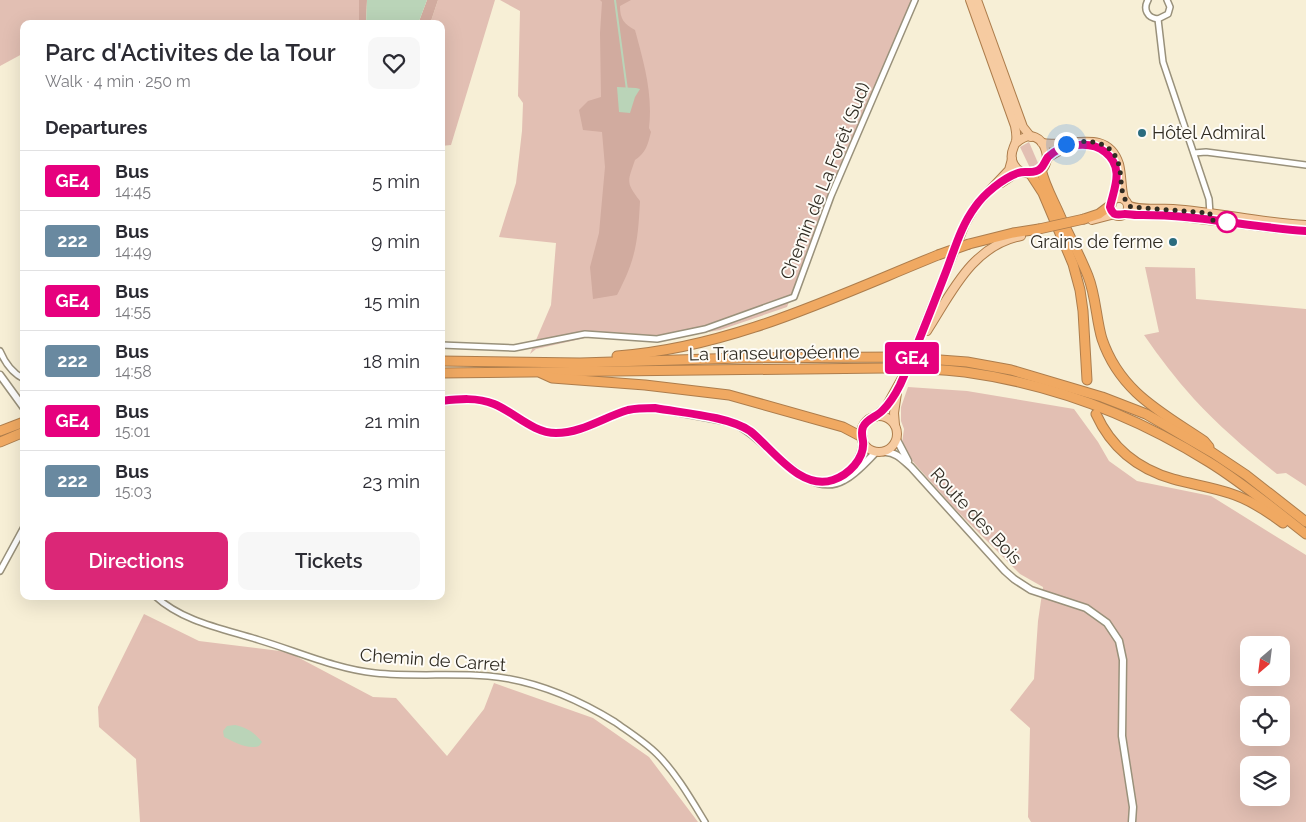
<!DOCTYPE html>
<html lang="en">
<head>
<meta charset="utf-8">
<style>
	body { margin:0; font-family:Raleway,sans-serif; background:#f7f7f7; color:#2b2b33; height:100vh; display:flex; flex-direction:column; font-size:19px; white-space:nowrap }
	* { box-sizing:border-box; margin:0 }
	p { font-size:16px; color:#7c7c81 }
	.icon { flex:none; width:28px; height:28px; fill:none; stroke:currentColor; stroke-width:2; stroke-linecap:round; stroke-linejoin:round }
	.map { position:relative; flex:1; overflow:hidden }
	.details { position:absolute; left:20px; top:20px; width:425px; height:580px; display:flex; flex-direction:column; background:#fff; border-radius:10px; box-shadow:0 5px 20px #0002 }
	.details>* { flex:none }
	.badge { padding:0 10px; border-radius:4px; font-size:18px; line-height:32px }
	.needle { width:32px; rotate:208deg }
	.tools { position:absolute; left:1240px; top:636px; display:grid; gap:10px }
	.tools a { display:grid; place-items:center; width:50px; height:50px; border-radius:10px; background:#fff; box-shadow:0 5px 20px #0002; font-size:25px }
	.you { position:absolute; width:25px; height:25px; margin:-12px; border:4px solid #fff; border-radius:50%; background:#1a73e8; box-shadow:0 0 0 8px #1a73e833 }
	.map>.badge { position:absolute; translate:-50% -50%; box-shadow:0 0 0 2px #fff }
	h2 { padding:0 25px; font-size:19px; line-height:45px }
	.round { display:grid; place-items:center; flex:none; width:52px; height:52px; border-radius:10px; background:#f7f7f7 }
	.overview { display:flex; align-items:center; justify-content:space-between; height:85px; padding:0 25px }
	h1 { font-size:24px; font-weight:600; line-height:38px }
	.button { display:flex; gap:10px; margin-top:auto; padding:10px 25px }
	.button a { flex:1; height:58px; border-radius:10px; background:#db2777; color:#fff; font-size:20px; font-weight:600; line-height:58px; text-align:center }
	.button a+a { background:#f7f7f7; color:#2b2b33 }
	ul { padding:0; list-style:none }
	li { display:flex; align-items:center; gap:15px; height:60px; padding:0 25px; border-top:1px solid #e1e1e2 }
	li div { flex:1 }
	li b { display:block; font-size:19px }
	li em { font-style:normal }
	li .badge { min-width:55px; font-weight:700; text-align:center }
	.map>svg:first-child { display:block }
	.green { fill:#e2bfb3; fill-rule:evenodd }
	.forest { fill:#d1ab9f }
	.water { fill:#bad4b8 }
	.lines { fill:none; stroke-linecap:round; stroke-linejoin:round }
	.stream { stroke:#bad4b8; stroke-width:2 }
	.minor-casing { stroke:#99917b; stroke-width:8 }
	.tertiary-casing { stroke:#99917b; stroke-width:9 }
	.primary-casing { stroke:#ad7d4c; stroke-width:10 }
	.motorway-casing { stroke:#ad7d4c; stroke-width:11 }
	.minor { stroke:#fff; stroke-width:5 }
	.tertiary { stroke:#fff; stroke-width:6 }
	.primary { stroke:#f6cba1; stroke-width:8 }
	.motorway { stroke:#f0a962; stroke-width:9 }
	.motorway-bridge-casing { stroke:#ad7d4c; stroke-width:11; stroke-linecap:butt }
	.motorway-bridge { stroke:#f0a962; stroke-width:9 }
	.line-casing { stroke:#fff; stroke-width:11 }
	.line { stroke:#e6007e; stroke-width:8 }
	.walk { stroke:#302c23; stroke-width:5; stroke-dasharray:0 9 }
	.poi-dot { fill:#2b6c7f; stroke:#fefcf7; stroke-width:2 }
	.stop-dot { fill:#fff; stroke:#e6007e; stroke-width:2.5 }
	.labels { text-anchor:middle; stroke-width:4; stroke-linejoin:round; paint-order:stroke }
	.poi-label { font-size:18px; fill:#302c23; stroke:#fefcf7; text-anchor:start }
	.street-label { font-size:18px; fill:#302c23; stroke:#fefcf7 }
</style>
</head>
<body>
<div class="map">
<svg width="1306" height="822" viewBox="0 0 1306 822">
	<rect width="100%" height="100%" fill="#f7efd6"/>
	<g class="green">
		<polygon points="0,0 359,0 359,24 24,24 24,53 0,66"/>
		<polygon points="438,0 495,0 451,145 441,146 441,24 430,24"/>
		<polygon points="500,0 913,0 827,202 787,307 720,330 696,334 659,339 585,338 536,349 530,354 551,305 556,243 499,237 516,183 522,131 523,103 518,96 520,11"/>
		<polygon points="1029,142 1038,163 1033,167 1030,168 1020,147"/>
		<path d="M 1145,267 L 1195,268 L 1196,299 L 1306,309 L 1306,486 L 1286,473 L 1277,474 C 1248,451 1219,426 1194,399 C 1176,379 1159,357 1144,335 L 1159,332 Z"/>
		<path d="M 908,387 L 967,391 L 1074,409 L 1098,442 L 1109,461 L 1137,481 L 1211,496 L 1306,555 L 1306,822 L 1031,822 L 1028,817 L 1030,728 L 1010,710 L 1034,679 L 1038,621 L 1043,587 L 1020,574 L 955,509 L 907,455 L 902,443 L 904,429 L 901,421 L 901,407 ZM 1249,645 L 1281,645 L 1281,678 L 1249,678 ZM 1249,705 L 1281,705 L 1281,738 L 1249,738 ZM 1249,765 L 1281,765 L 1281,798 L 1249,798 Z"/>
		<polygon points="144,614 199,641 288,652 373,697 396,698 447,756 484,709 494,683 593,718 649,757 698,822 140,822 136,759 99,727 98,707"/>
	</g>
	<g class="forest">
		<polygon points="359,0 367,0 366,24 359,24"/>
		<polygon points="427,0 438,0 430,24 418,24"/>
		<path d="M 600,0 L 631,0 L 620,6 C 620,19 624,24 635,30 C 644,63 653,94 649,128 L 651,132 C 648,144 646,153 635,160 C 628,181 625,182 640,201 C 638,241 636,259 617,295 L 593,299 L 590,267 L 599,233 L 605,167 L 602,132 L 583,130 L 579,110 L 588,101 L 601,97 L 600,33 L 602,2 Z"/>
	</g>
	<g class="water">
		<polygon points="367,0 427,0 418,24 366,24"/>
		<polygon points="617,87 636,88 640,89 635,97 630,113 619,112"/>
		<path d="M 235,725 C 247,728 254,732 262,742 L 259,746 C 248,750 234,742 224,737 L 223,731 L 227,726 Z"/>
	</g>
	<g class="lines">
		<polyline class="stream" points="615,0 627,90"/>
		<g class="minor-casing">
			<g id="minor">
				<path d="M 1148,0 C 1143,9 1147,18 1158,19 L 1168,14 L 1170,7 L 1167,0"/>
				<polyline points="1158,19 1163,62 1209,199 1210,214"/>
				<polyline points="1194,153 1206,152 1306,165"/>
				<polyline points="441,345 514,348 585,334 657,339 705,329 794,297 831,196 915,0"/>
				<path d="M 0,351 C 5,363 12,373 24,379"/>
				<polyline points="0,571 24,527"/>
				<path d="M 155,596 C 183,622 224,629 259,640 C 296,651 336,669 375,673 C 413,677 451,673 488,676 C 535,680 576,698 615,722 C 629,732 645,742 657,754 C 676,773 691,799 705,822"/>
			</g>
		</g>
		<g class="tertiary-casing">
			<g id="tertiary">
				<polyline points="0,375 24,408"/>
				<path d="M 441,401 C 459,399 477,397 494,404 C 514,412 533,433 556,433 C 582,434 604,417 628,410 C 637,408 646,408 655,408 L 731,422 C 766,435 805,502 844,480 C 856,474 866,462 876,452"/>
				<polyline points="897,440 908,461"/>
				<path d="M 884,452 C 895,451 903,460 911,467 L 1005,571 L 1014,579 L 1031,590 L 1086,608 L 1107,623 L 1119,641 L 1123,660 L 1122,736 L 1133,807 L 1132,822"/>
				<path d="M 828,482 C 848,477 861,462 863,442"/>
			</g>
		</g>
		<g class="primary-casing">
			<g id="primary">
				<path d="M 970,0 L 1015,126 C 1016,131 1017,136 1016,141 C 1014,148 1010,152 1012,160 C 1014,167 1019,172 1026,173 C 1062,180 1046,116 1016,143"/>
				<polyline points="977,0 1023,127 1031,137"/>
				<path d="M 1042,143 C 1069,148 1107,127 1119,164 C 1122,176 1121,188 1124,199"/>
				<polyline points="1047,158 1061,150 1070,147"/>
				<polyline points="1001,183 1016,173 1023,172"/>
				<circle cx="1119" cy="207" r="9"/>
				<polyline points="1113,201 1117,178"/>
				<path d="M 1128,205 C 1137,211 1161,208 1173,209 C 1218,212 1261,223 1306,225"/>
				<polyline points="1124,214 1175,216 1281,229 1306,231"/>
				<polyline points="1092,220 1115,214"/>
				<path d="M 927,331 C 952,292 972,246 1021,236"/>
				<polyline points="914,352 965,224 976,205 1009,170 1012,159"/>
				<circle cx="879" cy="434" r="18"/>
				<polyline points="875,417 886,407 902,378"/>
				<polyline points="895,425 894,413 897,393"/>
			</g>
		</g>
		<g class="motorway-casing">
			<g id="motorway">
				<path d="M 1041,169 C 1045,187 1054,201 1061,218 C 1070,237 1080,256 1088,276 C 1096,296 1096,319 1102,339 C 1120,392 1161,412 1204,441 L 1209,447"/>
				<polyline points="1030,173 1043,193 1073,264 1080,290 1083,311 1087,380"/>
				<polyline points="1084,219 1099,214 1111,205"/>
				<polyline points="969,244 1013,233 1039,229"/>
				<path d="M 617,356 C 730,348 834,297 938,255"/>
				<polyline points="441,361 580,363 741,358 900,357 967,362 1011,370 1102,397 1146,414 1213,453 1246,475 1306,522"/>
				<path d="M 441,373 L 886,368 C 912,368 939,369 965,372 C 1052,384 1134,415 1209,462 C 1243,483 1274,509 1306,534"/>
				<polyline points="541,373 552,378 645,385 729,395 843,427 862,437"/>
				<path d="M 1096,414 C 1111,447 1138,469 1173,479 C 1191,484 1211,487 1229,493 C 1249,499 1267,511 1283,523"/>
				<polyline points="0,431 24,422"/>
				<polyline points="0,442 24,432"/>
			</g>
		</g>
		<use href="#minor" class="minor"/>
		<use href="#tertiary" class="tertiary"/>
		<use href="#primary" class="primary"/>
		<use href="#motorway" class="motorway"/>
		<g class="motorway-bridge-casing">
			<g id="motorway-bridge">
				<polyline points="1039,229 1084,219"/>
				<polyline points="938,255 969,244"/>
			</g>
		</g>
		<use href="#motorway-bridge" class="motorway-bridge"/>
	</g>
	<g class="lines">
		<g class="line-casing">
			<path id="line" d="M 441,401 C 459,399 477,397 494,404 C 514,412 533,433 556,433 C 582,433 604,417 628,410 C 637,408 646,408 655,408 C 682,413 728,416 750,431 C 773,449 800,491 833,480 C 848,475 865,459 863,441 C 862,436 861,432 863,427 C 867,418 877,417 883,410 C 890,403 896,393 900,385 C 917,347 932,308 947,269 C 955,248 961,226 975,207 C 984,194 1003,178 1018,173 C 1026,170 1033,175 1040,169 C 1044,166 1045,161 1048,157 C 1061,144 1091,140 1105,152 C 1125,168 1114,188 1110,207 C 1113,216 1117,215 1125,214 C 1129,214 1133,215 1137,215 C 1193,214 1249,227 1306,231"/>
		</g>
		<use href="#line" class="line"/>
		<path class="walk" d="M 1066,144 C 1091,138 1116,141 1120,171 C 1122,184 1120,197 1131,207 L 1210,213 L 1210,220 L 1227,222"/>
	</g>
	<g class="poi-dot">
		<circle cx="1142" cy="133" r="5"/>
		<circle cx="1173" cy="242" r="5"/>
	</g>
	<circle class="stop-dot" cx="1227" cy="222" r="10"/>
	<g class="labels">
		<g class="poi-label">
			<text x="1152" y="139">Hôtel Admiral</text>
			<text x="1163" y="248" text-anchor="end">Grains de ferme</text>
		</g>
		<g class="street-label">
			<text transform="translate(825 181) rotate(-68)" y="6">Chemin de La Forêt (Sud)</text>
			<text transform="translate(774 353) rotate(-1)" y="6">La Transeuropéenne</text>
			<text transform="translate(976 516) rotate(47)" y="6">Route des Bois</text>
			<text transform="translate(433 660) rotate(4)" y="6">Chemin de Carret</text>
		</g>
	</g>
</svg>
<div class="tools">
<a><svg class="needle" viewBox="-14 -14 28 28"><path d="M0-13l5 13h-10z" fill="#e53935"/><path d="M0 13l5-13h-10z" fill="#7c7c81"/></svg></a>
<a><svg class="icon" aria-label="locate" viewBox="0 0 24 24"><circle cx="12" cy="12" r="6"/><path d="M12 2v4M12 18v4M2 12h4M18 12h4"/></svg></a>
<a><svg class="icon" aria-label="layers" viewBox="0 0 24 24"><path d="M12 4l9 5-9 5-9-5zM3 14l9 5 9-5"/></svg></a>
</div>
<div class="you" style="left:1066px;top:144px"></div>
<b class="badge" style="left:912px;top:358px;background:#e6007e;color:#fff">GE4</b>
<section class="details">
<div class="overview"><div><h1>Parc d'Activites de la Tour</h1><p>Walk · 4 min · 250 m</p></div><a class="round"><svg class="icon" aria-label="heart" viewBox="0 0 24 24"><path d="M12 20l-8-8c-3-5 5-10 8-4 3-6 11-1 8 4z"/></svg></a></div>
<h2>Departures</h2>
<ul>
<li><span class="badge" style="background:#e6007e;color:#fff">GE4</span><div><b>Bus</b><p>14:45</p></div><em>5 min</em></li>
<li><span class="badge" style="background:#6989a0;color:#fff">222</span><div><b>Bus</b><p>14:49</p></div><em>9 min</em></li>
<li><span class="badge" style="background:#e6007e;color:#fff">GE4</span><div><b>Bus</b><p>14:55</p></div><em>15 min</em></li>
<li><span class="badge" style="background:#6989a0;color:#fff">222</span><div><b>Bus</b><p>14:58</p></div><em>18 min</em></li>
<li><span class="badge" style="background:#e6007e;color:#fff">GE4</span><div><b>Bus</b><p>15:01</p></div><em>21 min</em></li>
<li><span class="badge" style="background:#6989a0;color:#fff">222</span><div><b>Bus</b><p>15:03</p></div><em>23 min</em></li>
</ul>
<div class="button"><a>Directions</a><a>Tickets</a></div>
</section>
</div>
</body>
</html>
